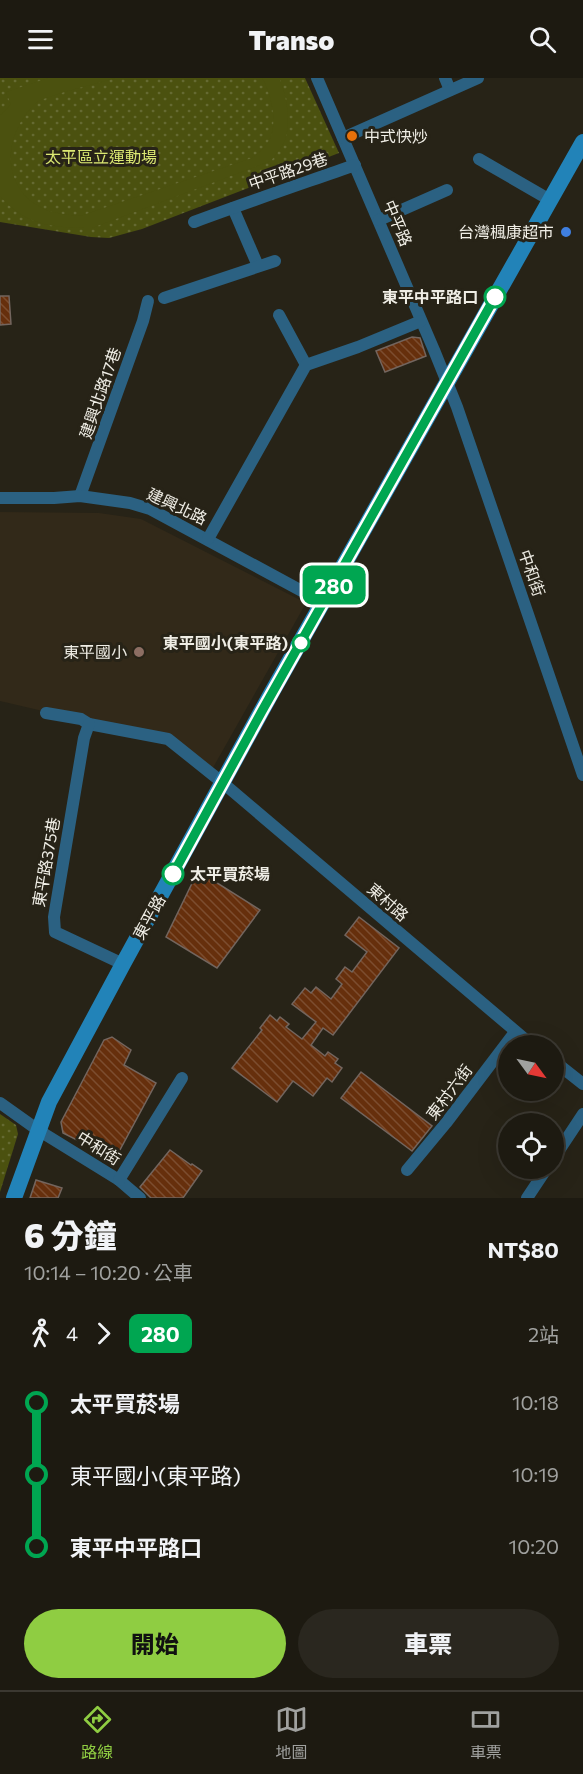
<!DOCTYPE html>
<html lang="zh-TW">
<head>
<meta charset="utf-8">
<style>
	body { margin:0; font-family:Commissioner,"Noto Sans TC",sans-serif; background:#2a271f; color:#f1f3f6; height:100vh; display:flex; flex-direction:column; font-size:22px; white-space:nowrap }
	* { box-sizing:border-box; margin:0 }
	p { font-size:20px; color:#a0a19f }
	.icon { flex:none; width:33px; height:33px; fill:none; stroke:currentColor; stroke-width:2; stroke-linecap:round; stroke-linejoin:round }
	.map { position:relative; height:1120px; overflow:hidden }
	.sheet { display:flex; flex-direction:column; background:#1d1a11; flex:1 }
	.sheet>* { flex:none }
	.badge { padding:0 12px; border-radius:9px; font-size:21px; line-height:39px }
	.needle { width:39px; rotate:123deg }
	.fabs { position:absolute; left:498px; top:957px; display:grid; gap:12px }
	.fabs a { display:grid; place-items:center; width:66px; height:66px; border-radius:50%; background:#1d1a11; box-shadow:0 6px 24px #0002,0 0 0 2px #3b3831; font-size:30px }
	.map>.badge { position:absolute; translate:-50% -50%; box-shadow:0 0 0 3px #fff }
	.legs { display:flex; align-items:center; gap:9px; height:66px; padding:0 24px; font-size:20px }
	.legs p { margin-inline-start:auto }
	.headline { display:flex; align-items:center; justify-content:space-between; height:102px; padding:0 24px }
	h1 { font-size:33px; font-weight:800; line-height:45px }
	.cta { display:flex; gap:12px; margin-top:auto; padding:12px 24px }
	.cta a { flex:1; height:69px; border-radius:36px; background:#8fcd42; color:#111; font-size:24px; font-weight:800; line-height:69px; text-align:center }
	.cta a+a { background:#2a271f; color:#f1f3f6 }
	ul { padding:0 24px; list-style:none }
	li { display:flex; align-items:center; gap:21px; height:72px; font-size:22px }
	li i { display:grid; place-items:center; width:9px; height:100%; margin:0 8px; background:currentColor }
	li i::after { content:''; width:15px; height:15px; margin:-8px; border:4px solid; border-radius:50%; background:#1d1a11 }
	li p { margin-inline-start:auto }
	li:first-child i { background:linear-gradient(#0000 50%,currentColor 0) }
	li:last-child i { background:linear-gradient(currentColor 50%,#0000 0) }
	header { display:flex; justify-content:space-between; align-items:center; height:78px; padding:0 24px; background:#1d1a11; font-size:27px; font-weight:800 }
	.tab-bar { display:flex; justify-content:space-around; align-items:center; height:84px; border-top:2px solid #3b3831; background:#1d1a11; font-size:16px; color:#a0a19f }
	.tab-bar a { display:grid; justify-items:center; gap:3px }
	.tab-bar .current { color:#8fcd42 }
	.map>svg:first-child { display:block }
	.education { fill:#322919 }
	.park { fill:url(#park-dots) }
	.pitch { fill:#4b510f }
	.building { fill:url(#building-back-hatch); stroke:#73655e; stroke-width:1.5 }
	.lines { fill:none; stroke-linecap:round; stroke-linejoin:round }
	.street { stroke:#2b6182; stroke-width:12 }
	.secondary { stroke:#2283b8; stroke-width:16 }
	.line-1-casing { stroke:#fff; stroke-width:14 }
	.line-1 { stroke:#00a651; stroke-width:9 }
	.food-dot { fill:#e8710a; stroke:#272317; stroke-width:2 }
	.shop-dot { fill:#3f7fe0; stroke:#272317; stroke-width:2 }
	.stop-1-dot { fill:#fff; stroke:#00a651; stroke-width:3 }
	.education-dot { fill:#8d6e63; stroke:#272317; stroke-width:2 }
	.labels { text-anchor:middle; stroke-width:6; stroke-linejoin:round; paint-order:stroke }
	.poi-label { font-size:16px; fill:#efede5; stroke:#272317; text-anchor:end }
	.park-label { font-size:16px; fill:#dbe872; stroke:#272317 }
	.street-label { font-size:16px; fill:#efede5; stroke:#272317 }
	.stop-label { font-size:16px; font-weight:bold; fill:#efede5; stroke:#272317; text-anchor:end }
</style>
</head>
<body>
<header><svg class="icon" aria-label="menu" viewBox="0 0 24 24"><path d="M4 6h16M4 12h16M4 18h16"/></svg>Transo<svg class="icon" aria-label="search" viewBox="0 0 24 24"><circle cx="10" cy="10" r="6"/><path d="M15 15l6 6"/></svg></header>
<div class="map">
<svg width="583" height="1120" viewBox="0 0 583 1120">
	<defs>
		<pattern id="park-dots" width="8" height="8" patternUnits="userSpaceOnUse" patternTransform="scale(1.5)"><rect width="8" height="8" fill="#4b510f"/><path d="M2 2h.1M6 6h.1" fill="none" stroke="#656a32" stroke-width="1.8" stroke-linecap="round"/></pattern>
		<pattern id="building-back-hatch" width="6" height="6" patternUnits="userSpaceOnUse" patternTransform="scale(1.5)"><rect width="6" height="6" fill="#662f0c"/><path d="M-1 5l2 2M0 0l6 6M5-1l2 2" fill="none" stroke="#7c4d2f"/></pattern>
	</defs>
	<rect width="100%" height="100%" fill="#272317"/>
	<polygon class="education" points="0,434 99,435 141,441 306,525 210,695 167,662 0,623"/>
	<g class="park">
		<polygon points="0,0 305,0 339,75 142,151 109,160 91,159 0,144"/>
		<polygon points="0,1036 16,1047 18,1056 0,1114"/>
	</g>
	<path class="pitch" d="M 48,0 L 115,0 C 100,5 46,17 36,25 C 0,58 0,117 52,134 C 61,136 71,137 80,138 L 252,80 C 257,76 263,71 267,66 C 279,50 272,16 262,0 L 279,0 C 287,17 291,44 285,62 C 282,69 275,77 271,83 L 92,150 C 54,150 26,148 0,118 L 0,37 L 11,27 L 6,14 Z"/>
	<g class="building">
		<polygon points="0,218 9,218 11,246 0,247"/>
		<polygon points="412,259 420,260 426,278 385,294 376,273"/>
		<polygon points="198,793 260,832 217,890 166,859"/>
		<polygon points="359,839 399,870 333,957 323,950 311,967 325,978 328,974 338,981 335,985 342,990 332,1004 327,1000 313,1018 293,1003 277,1024 232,990 262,952 260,950 270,937 277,943 280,939 289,946 286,949 302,961 316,944 292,926 305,910 311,915 316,909 331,921 342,906 336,901 345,889 352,894 367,874 345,857"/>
		<polygon points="112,959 131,972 124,987 156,1005 115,1081 63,1055 61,1044 104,962"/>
		<polygon points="361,994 432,1048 412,1073 341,1020"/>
		<polygon points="170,1072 191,1087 192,1086 202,1093 183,1120 151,1120 140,1109"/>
		<polygon points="36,1102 62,1110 58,1120 30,1120"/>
	</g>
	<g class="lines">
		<g class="street">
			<polyline points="317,0 434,272 457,329 583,697"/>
			<polyline points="445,0 450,12"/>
			<polyline points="343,60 478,0"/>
			<polyline points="479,81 550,122"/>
			<polyline points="233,130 258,188"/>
			<polyline points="379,142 447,112"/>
			<path d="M 194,144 C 248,124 301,106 355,87"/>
			<polyline points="164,220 275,183"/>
			<polyline points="279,237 306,287"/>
			<polyline points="80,418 143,243 148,223"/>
			<polyline points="0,420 54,420 80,418 130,425 150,431 324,525"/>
			<polyline points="208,461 306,287 358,269 421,243"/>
			<polyline points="46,635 81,641 89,646 168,661 223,705 533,968"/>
			<polyline points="89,646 84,660 54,839 55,854 123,886"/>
			<polyline points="554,983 583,1006"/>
			<polyline points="0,1025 38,1052 119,1102 140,1120"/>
			<polyline points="554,1080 583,1036"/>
			<polyline points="407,1092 446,1045 515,954"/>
			<polyline points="119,1102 182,1000"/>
			<polyline points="527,1120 547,1090"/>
		</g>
		<polyline class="secondary" points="14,1120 49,1024 123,886 272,614 583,64"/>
	</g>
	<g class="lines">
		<g class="line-1-casing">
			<polyline id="line-1" points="173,796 262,633 495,219"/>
		</g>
		<use href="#line-1" class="line-1"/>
	</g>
	<circle class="food-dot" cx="352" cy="58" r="6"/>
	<circle class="shop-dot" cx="566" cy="154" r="6"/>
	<g class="stop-1-dot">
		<circle cx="495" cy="219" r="10"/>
		<circle cx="301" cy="565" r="8"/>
		<circle cx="173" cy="796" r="10"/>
	</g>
	<circle class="education-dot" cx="139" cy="574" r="6"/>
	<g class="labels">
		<g class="poi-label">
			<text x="364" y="64" text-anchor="start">中式快炒</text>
			<text x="554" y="160">台灣楓康超市</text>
			<text x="127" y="580">東平國小</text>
		</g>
		<g class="park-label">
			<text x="101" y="85">太平區立運動場</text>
		</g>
		<g class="street-label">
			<text transform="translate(288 93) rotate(-19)" y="6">中平路29巷</text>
			<text transform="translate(398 145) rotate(67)" y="6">中平路</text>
			<text transform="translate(100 315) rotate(-71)" y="6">建興北路17巷</text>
			<text transform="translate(177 428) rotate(25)" y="6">建興北路</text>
			<text transform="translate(532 495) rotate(71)" y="6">中和街</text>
			<text transform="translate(46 784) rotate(-80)" y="6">東平路375巷</text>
			<text transform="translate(388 824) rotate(41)" y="6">東村路</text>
			<text transform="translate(149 839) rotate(-61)" y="6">東平路</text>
			<text transform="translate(449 1014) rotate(-53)" y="6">東村六街</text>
			<text transform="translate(99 1070) rotate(32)" y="6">中和街</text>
		</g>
		<g class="stop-label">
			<text x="478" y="225">東平中平路口</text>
			<text x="288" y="571">東平國小(東平路)</text>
			<text x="190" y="802" text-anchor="start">太平買菸場</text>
		</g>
	</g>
</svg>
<div class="fabs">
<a><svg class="needle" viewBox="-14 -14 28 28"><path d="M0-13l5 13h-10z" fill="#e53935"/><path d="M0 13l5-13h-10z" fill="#a0a19f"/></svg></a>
<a><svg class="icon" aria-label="locate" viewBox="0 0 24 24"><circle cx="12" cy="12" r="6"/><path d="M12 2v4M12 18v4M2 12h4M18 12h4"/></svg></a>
</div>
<b class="badge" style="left:334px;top:507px;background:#00a651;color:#fff">280</b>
</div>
<section class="sheet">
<div class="headline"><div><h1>6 分鐘</h1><p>10:14 – 10:20 · 公車</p></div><b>NT$80</b></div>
<div class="legs"><svg class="icon" aria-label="walk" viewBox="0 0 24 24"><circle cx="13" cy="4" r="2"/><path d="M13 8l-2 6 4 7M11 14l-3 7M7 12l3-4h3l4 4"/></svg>4<svg class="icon" aria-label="forward" viewBox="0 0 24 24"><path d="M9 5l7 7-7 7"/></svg><b class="badge" style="background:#00a651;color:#fff">280</b><p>2站</p></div>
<ul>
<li><i style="color:#00a651"></i><b>太平買菸場</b><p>10:18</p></li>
<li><i style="color:#00a651"></i><span>東平國小(東平路)</span><p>10:19</p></li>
<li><i style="color:#00a651"></i><b>東平中平路口</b><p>10:20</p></li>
</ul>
<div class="cta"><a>開始</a><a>車票</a></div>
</section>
<nav class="tab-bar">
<a class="current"><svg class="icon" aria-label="directions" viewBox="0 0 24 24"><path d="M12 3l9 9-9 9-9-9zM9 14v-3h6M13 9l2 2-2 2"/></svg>路線</a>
<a><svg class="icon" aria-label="map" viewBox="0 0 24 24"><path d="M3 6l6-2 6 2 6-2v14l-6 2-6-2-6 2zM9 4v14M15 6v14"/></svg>地圖</a>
<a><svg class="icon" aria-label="tickets" viewBox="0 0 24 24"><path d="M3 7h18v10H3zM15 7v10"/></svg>車票</a>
</nav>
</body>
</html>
